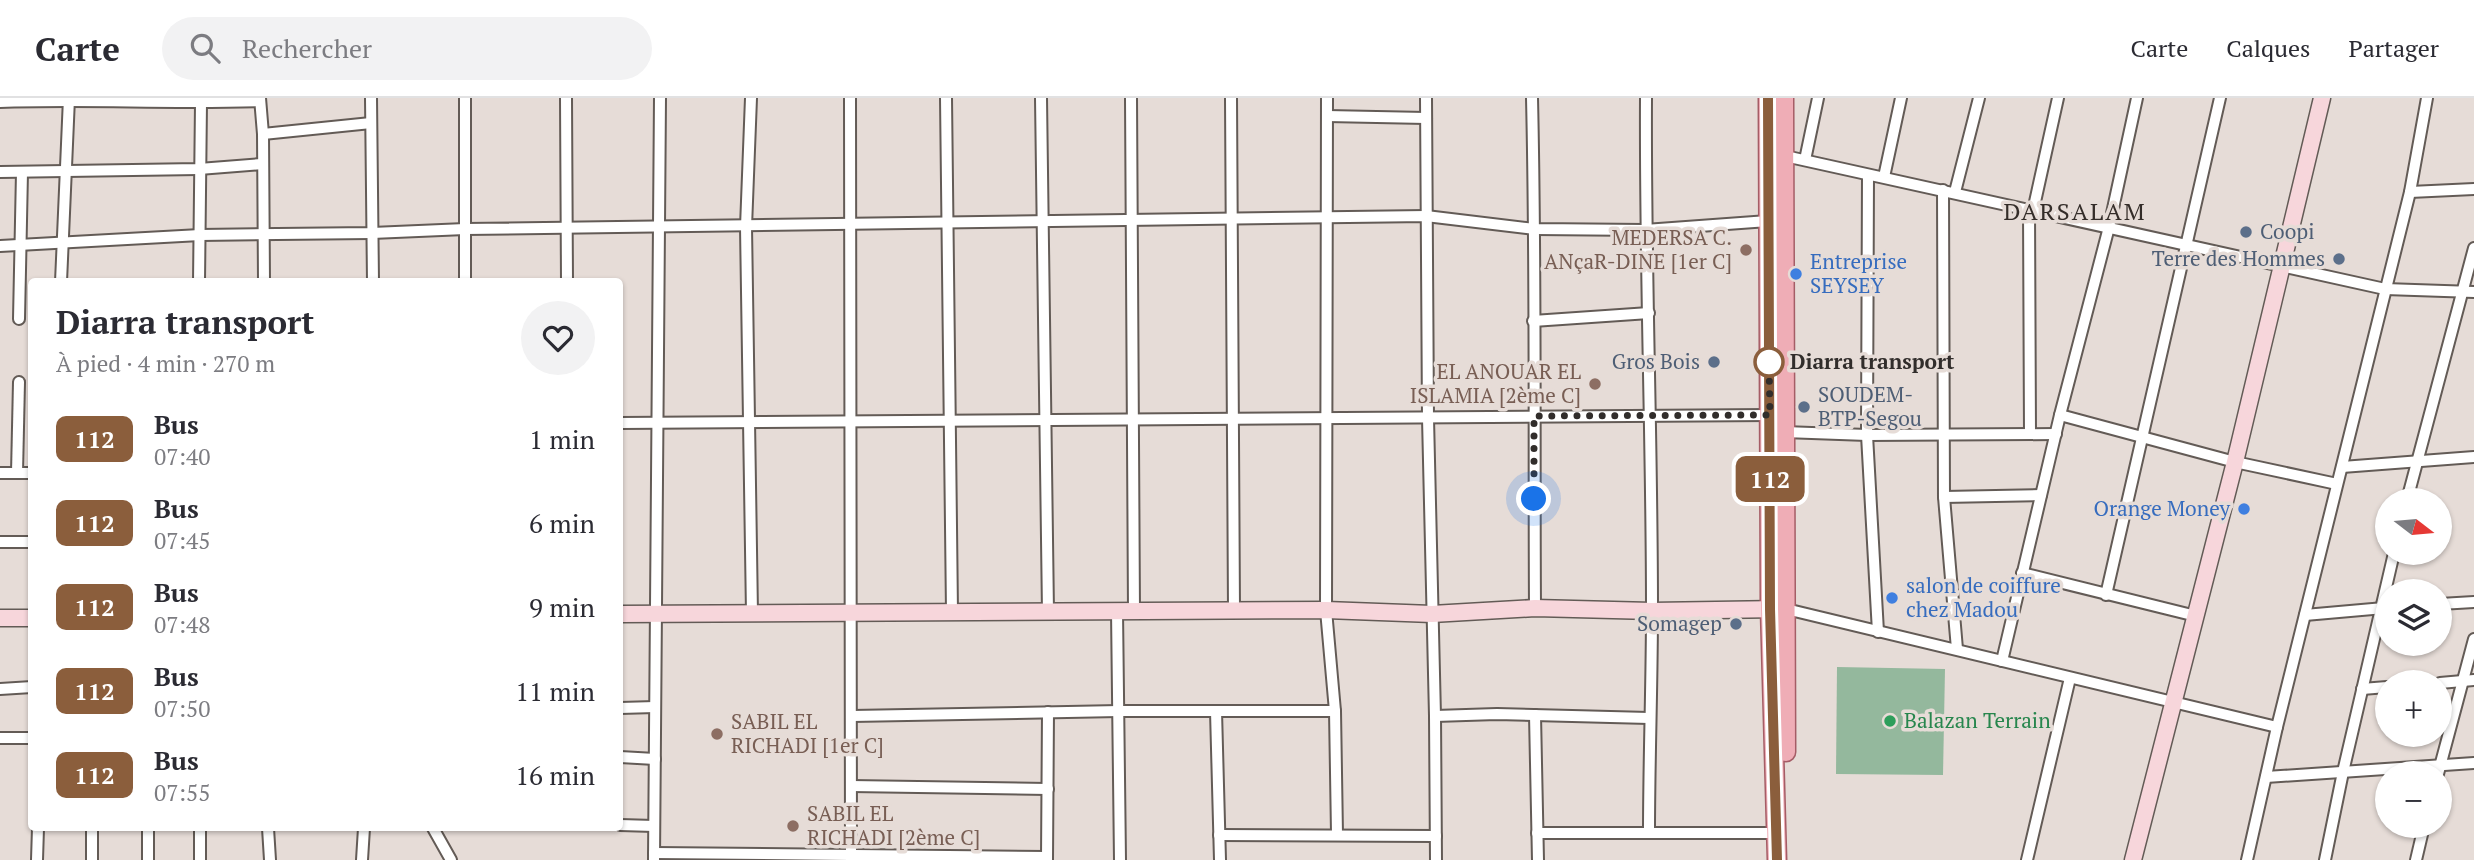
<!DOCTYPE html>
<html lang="fr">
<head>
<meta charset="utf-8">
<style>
	body { margin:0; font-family:"PT Serif",serif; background:#f2f2f3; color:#2b2b33; height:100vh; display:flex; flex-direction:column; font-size:26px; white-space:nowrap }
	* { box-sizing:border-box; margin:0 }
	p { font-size:23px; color:#7c7c81 }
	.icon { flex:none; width:38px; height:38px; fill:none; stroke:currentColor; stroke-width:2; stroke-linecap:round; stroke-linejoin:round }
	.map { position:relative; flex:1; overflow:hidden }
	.sheet { position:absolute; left:28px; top:180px; width:595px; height:553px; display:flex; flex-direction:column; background:#fff; border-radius:7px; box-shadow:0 2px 5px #0004 }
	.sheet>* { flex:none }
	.badge { padding:0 14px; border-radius:10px; font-size:24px; line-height:46px }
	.needle { width:46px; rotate:106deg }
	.buttons { position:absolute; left:2375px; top:390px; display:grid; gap:14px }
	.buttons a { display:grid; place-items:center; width:77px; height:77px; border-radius:50%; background:#fff; box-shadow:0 2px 5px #0004; font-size:35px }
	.you { position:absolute; width:35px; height:35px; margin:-18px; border:5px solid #fff; border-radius:50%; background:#1a73e8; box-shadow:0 0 0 10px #1a73e833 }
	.map>.badge { position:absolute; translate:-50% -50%; box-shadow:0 0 0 4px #fff }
	.round { display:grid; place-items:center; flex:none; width:74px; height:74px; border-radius:37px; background:#f2f2f3 }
	.overview { display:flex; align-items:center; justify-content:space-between; height:119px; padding:0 28px }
	h1 { font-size:33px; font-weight:700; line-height:52px }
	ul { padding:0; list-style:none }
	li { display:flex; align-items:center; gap:21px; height:84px; padding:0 28px }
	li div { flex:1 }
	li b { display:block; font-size:26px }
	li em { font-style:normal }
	li .badge { min-width:77px; font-weight:700; text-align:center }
	header { display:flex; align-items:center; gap:42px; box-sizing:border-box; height:98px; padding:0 35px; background:#fff; border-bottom:2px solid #e1e1e2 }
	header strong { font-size:33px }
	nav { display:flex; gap:38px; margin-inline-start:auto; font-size:24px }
	.search { width:490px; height:63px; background:#f2f2f3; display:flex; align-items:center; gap:18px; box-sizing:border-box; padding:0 24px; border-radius:38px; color:#7c7c81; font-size:26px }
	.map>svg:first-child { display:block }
	.green { fill:#94b89d }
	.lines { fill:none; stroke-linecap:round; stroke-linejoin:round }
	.street-casing { stroke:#635b56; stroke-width:14 }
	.secondary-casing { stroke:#635b56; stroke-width:19 }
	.primary-casing { stroke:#a55d66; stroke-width:21 }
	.street { stroke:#fff; stroke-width:10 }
	.secondary { stroke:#f7d6db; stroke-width:16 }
	.primary { stroke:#efadb6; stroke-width:18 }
	.line-casing { stroke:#fff; stroke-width:16 }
	.line { stroke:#8b5e3c; stroke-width:10 }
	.walk { stroke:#312d2b; stroke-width:7; stroke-dasharray:0 12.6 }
	.service-dot { fill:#5c6f8a; stroke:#e6dcd7; stroke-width:2.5 }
	.education-dot { fill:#8d6e63; stroke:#e6dcd7; stroke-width:2.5 }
	.shop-dot { fill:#3f7fe0; stroke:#e6dcd7; stroke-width:2.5 }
	.stop-dot { fill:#fff; stroke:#8b5e3c; stroke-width:3.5 }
	.leisure-dot { fill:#2e9e5b; stroke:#e6dcd7; stroke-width:2.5 }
	.labels { text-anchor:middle; stroke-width:7; stroke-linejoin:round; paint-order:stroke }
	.service-label { font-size:21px; fill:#4e5e75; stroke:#e6dcd7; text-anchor:end }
	.education-label { font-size:21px; fill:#785e54; stroke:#e6dcd7; text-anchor:end }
	.shop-label { font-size:21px; fill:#366cbe; stroke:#e6dcd7; text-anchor:start }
	.stop-label { font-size:21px; font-weight:bold; fill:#312d2b; stroke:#e6dcd7; text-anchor:start }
	.leisure-label { font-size:21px; fill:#27864d; stroke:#e6dcd7; text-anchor:start }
	.quarter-label { font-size:24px; letter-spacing:2px; fill:#342d29; stroke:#e6dcd7 }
</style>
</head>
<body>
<header>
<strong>Carte</strong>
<div class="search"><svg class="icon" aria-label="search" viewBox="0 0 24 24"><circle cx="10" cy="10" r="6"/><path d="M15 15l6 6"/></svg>Rechercher</div>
<nav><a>Carte</a><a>Calques</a><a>Partager</a></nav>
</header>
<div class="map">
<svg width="2474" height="762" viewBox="0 0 2474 762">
	<rect width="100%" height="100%" fill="#e6dcd7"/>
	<polygon class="green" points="1837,569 1945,571 1943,677 1836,676"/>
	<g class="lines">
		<g class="street-casing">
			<g id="street">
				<polyline points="260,0 263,36 264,184"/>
				<polyline points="371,0 373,184"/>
				<polyline points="465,0 465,184"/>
				<polyline points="566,0 567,184"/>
				<polyline points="751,0 746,129 752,516"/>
				<polyline points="850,0 851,762"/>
				<polyline points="946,0 952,514"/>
				<polyline points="1041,0 1048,514"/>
				<polyline points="1131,0 1134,513"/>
				<polyline points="1231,0 1234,512"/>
				<polyline points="1327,0 1326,512 1335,613 1337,736"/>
				<polyline points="1426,0 1428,320 1435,618 1436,762"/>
				<path d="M 1532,0 C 1536,170 1534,340 1535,510"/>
				<path d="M 1646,0 C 1645,170 1652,341 1652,511 C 1652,586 1649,660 1649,735"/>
				<path d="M 0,4 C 87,1 173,6 260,3"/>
				<polyline points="1327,18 1426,20"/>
				<polyline points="263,36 371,25"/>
				<polyline points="1785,58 2385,191 2474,194"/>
				<polyline points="1805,62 1818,0"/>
				<polyline points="0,74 199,71 262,66"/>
				<polyline points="1868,77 1867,337 1878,534"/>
				<polyline points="1884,79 1901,0"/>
				<polyline points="1943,92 1944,399 1957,551"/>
				<polyline points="1955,94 1979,0"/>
				<polyline points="2410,94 2474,91"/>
				<polyline points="2029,112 2030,335"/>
				<polyline points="2033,113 2058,0"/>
				<polyline points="0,148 200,137 372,135 465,131 1426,118 1535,131 1645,132 1768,123"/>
				<polyline points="61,184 69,0"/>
				<polyline points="199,184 201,5"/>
				<polyline points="19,221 22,74"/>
				<polyline points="1533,223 1649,215"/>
				<polyline points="2060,317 2235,364 2337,386"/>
				<polyline points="620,325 1770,317"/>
				<polyline points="1784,334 1867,337 2056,336"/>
				<polyline points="2342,369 2474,359"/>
				<polyline points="0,375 32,375"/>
				<polyline points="17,375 19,284"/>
				<polyline points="1944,399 2041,397"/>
				<polyline points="2407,402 2474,150"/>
				<polyline points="0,444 32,444"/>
				<polyline points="2022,475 2196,518"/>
				<polyline points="2106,497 2220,0"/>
				<polyline points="2440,506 2474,504"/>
				<polyline points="1786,511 2277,629"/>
				<polyline points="1117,513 1120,762"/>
				<polyline points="2305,517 2384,510"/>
				<polyline points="2002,563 2060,317 2109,129 2137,0"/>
				<polyline points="2440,585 2474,582"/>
				<polyline points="0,591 32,589"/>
				<polyline points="2362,591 2387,589"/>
				<polyline points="620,610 655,609"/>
				<polyline points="1216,613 1220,762"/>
				<polyline points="1535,617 1538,762"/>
				<polyline points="852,618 1119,613 1335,613"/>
				<polyline points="1435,618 1497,616 1649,620"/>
				<polyline points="0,640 32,640"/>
				<polyline points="620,659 655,661"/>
				<polyline points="2438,676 2474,541"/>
				<polyline points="2266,679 2474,665"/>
				<polyline points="851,688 1048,691"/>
				<polyline points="620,727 654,728"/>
				<polyline points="92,730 92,762"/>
				<polyline points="148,730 148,762"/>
				<polyline points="200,730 200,762"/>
				<polyline points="268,730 270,762"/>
				<polyline points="433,730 451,762"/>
				<polyline points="1537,735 1777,735"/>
				<polyline points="1219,737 1436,738"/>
				<polyline points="654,755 1047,759"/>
				<polyline points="37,762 38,730"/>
				<polyline points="362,762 364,730"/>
				<polyline points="654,762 660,0"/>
				<polyline points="1047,762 1048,614"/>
				<polyline points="2027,762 2070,580"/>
				<polyline points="2247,762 2277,629 2410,94 2427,0"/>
				<polyline points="2325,762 2343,674 2394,455"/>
				<polyline points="2416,762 2424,728"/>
			</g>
		</g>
		<g class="secondary-casing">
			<g id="secondary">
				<polyline points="620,516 1326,512 1432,516 1535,510 1652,513 1783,511"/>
				<polyline points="0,520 32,520"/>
				<polyline points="2133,762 2235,364 2322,0"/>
			</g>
		</g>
		<g class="primary-casing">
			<g id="primary">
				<polyline points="1768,0 1770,511 1777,762"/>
				<polyline points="1784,0 1786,654"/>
			</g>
		</g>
		<use href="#street" class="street"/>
		<use href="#secondary" class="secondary"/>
		<use href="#primary" class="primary"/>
	</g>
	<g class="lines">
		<g class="line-casing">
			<polyline id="line" points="1768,0 1770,511 1777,762"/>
		</g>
		<use href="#line" class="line"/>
		<polyline class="walk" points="1534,401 1534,318 1770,317 1769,264"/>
	</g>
	<g class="service-dot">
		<circle cx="2246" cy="134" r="7"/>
		<circle cx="2339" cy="161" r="7"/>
		<circle cx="1714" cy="264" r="7"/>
		<circle cx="1804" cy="309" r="7"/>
		<circle cx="1736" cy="526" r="7"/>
	</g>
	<g class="education-dot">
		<circle cx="1746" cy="152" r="7"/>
		<circle cx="1595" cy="286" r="7"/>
		<circle cx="717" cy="636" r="7"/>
		<circle cx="793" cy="728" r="7"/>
	</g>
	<g class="shop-dot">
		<circle cx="1796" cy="176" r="7"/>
		<circle cx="2244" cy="411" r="7"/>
		<circle cx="1892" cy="500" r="7"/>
	</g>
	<circle class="stop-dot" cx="1769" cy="264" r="14"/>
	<circle class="leisure-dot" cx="1890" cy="623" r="7"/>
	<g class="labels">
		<g class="service-label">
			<text x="2260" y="141" text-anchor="start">Coopi</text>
			<text x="2325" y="168">Terre des Hommes</text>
			<text x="1700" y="271">Gros Bois</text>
			<text x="1818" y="304" text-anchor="start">SOUDEM-<tspan x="1818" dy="24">BTP-Segou</tspan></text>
			<text x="1722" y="533">Somagep</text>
		</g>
		<g class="education-label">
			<text x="1732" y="147">MEDERSA C.<tspan x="1732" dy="24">ANçaR-DINE [1er C]</tspan></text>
			<text x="1581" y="281">EL ANOUAR EL<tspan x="1581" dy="24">ISLAMIA [2ème C]</tspan></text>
			<text x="731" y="631" text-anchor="start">SABIL EL<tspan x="731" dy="24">RICHADI [1er C]</tspan></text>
			<text x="807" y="723" text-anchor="start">SABIL EL<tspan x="807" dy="24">RICHADI [2ème C]</tspan></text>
		</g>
		<g class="shop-label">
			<text x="1810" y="171">Entreprise<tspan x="1810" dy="24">SEYSEY</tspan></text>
			<text x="2230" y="418" text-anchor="end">Orange Money</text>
			<text x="1906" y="495">salon de coiffure<tspan x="1906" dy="24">chez Madou</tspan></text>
		</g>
		<g class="stop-label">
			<text x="1790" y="271">Diarra transport</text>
		</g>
		<g class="leisure-label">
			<text x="1904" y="630">Balazan Terrain</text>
		</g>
		<g class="quarter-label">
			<text x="2075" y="122">DARSALAM</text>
		</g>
	</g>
</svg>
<div class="buttons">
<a><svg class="needle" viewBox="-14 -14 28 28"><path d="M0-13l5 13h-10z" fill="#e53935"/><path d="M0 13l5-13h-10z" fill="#7c7c81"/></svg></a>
<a><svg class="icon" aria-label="layers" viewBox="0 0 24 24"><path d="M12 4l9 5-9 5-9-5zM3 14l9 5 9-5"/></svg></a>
<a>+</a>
<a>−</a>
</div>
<div class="you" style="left:1534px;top:401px"></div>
<b class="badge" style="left:1770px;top:381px;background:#8b5e3c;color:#fff">112</b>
<section class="sheet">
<div class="overview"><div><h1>Diarra transport</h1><p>À pied · 4 min · 270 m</p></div><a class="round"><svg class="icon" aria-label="heart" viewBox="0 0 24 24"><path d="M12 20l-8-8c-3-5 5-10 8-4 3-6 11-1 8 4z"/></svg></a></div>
<ul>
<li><span class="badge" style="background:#8b5e3c;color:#fff">112</span><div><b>Bus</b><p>07:40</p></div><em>1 min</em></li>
<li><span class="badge" style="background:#8b5e3c;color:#fff">112</span><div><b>Bus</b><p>07:45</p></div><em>6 min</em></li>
<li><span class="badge" style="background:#8b5e3c;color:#fff">112</span><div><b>Bus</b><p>07:48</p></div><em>9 min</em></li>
<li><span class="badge" style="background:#8b5e3c;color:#fff">112</span><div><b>Bus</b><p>07:50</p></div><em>11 min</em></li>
<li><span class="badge" style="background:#8b5e3c;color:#fff">112</span><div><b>Bus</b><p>07:55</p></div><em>16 min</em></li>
</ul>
</section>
</div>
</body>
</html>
